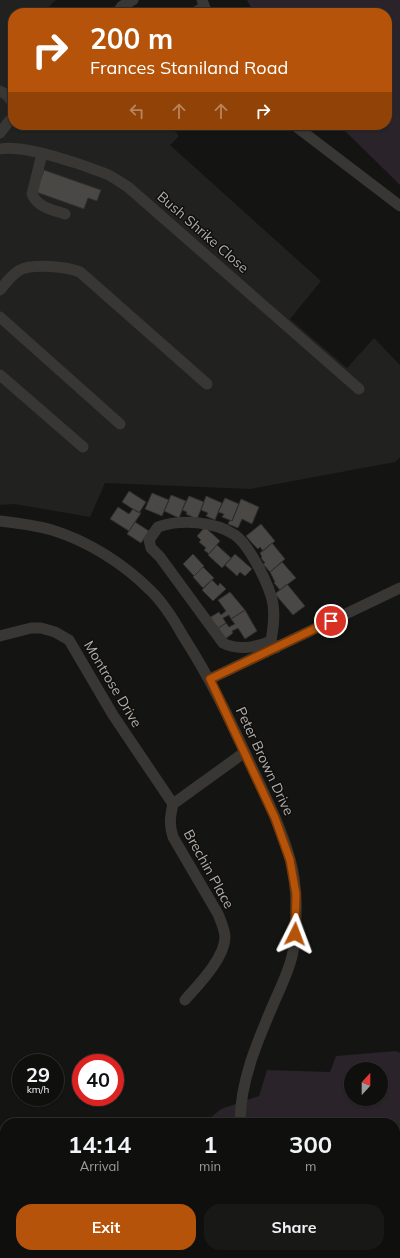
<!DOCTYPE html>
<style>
:root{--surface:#0f0f0e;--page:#181817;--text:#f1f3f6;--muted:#9b9c9e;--line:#2f2f2e;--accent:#b45309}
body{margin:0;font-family:Mulish,sans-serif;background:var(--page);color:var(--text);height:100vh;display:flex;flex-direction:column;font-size:15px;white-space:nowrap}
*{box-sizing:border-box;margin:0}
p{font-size:13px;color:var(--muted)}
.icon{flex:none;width:22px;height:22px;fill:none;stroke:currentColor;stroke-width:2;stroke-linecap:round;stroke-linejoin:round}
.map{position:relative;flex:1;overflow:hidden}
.panel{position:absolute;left:0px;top:1118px;width:400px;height:140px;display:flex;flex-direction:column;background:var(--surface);border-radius:16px 16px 0 0;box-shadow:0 1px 3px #0004,0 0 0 1px var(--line)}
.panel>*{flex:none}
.top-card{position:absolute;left:8px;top:8px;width:384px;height:122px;border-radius:16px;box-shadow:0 1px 3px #0004,0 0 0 1px var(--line);background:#b45309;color:#fff;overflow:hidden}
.needle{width:26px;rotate:21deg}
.controls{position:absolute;left:344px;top:1062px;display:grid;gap:8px}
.controls a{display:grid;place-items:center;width:44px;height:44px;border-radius:50%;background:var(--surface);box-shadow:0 1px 3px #0004,0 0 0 1px var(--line);font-size:20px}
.speed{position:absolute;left:12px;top:1054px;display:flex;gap:8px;font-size:20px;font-weight:700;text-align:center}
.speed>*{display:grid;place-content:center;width:52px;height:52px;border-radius:50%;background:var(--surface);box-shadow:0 1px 3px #0004,0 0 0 1px var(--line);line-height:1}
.speed small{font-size:10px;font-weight:400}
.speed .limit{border:6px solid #d22;background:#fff;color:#111}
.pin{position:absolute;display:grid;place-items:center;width:34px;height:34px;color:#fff;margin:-17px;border:2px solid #fff;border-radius:50%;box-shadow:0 1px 4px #0007}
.me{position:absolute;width:44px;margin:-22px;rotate:3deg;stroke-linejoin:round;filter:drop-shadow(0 0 3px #0008)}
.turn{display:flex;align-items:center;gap:14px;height:84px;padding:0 16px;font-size:18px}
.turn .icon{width:52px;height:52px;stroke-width:2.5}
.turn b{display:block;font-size:28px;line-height:34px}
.lanes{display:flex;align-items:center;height:38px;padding:0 16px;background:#0003;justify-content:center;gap:20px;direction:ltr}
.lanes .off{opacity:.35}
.eta{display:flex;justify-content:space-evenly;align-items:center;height:68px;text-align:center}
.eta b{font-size:24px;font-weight:700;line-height:28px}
.button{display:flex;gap:8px;margin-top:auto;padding:8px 16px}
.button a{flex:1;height:46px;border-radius:16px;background:var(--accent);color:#fff;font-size:16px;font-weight:700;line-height:46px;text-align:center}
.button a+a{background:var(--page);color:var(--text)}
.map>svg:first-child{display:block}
</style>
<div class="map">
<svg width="400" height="1258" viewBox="0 0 400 1258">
<rect width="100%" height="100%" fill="#141413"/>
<path fill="#21211f" d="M0,0h56l-14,13h-29v112h157l9,11 -9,9 151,136 -31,38 57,49 27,-30 26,27v92l-5,5 -145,27 -145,-6 -15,34 -75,-13 -15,1z"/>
<path fill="#2a232a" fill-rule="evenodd" d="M247,0h153v185l-61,-60h48v-112h-133z
M396,1051l4,2v124l-5,1v-55h-191l17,-14 38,-13 8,-26 63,2 6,-16zM351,1069h30v30h-30z
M0,1175h5v78h167l-60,5h-112z"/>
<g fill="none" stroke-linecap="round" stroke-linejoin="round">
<path stroke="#3f3632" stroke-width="2.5" d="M395,1143l5,-2
M0,1234h5"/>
</g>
<path fill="#494845" stroke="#302f2d" d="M44,170l57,20 -4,11 -9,-3 -4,11 -48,-17z
M129,491l17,11 -7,11 -17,-11z
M152,493l17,7 -7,16 -17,-7z
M171,495l15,6 -7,17 -15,-7z
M189,496l15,6 -7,17 -11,-5 1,-2 -5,-2z
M206,496l16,7 -7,17 -9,-4 2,-3 -7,-3z
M225,498l14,6 -7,17 -10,-4 2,-3 -6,-2z
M241,499l18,8 -7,17 -10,-5 -4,9 -10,-4 2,-4 2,1z
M118,507l11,7 4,-5 8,4 -12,18 -19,-12z
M135,522l14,9 -8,12 -14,-9z
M261,524l14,17 -12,10 -3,-4 -2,2 -5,-5 -7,-8z
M205,527l15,14 -11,13 -5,-4 2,-2 -7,-6 2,-2 -4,-4z
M272,543l13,16 -15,13 -7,-8 2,-1 -4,-5 1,-1 -2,-4z
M217,545l14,13 -9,10 -14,-13z
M193,554l11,12 -10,10 -11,-12z
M235,554l17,15 -7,7 -5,-4 -3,4 -12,-11z
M282,562l14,16 -16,12 -6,-7 1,-1 -5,-10z
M203,567l11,11 -11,10 -10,-11z
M212,580l6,6 2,-3 6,6 -13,12 -11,-11z
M287,584l18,22 -12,9 -18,-21z
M230,592l15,18 -14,9 -2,-4 -6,3 3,5 -9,6 -8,-11 10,-6 2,3 5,-4 -8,-11z
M245,610l12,21 -12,8 -7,-11 -6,3 1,2 -9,7 -7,-11 9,-6 3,4 6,-3 -4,-5z"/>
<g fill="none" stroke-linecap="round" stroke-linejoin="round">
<path stroke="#383734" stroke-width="11" d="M202,0l5,13
M117,13l5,-7 11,-6
M194,13l10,-6
M0,91l7,4 6,8
M294,125l106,81
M0,133l13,-17
M0,149c23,-5 81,15 104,24 8,3 16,9 24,14l231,202
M42,154l-10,40c5,13 21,16 33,20
M0,290c6,-7 12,-16 20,-20 13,-7 47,-3 60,2l127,112
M0,317l120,107
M0,375l83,72
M0,521c17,2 35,4 52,9 36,11 72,34 98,60 14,13 24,30 33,46 26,40 45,80 65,123 15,32 32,65 42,100 8,28 7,57 4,86 -2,20 -13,41 -21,60 -16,37 -33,77 -33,118
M0,636l31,-8h10l14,4 14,8 44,75 60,89
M271,641c-15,6 -33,10 -48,2l-63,-86 -9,-9 -2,-8 9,-13c23,-8 56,-6 77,8 15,11 35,51 38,69 2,13 0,25 -2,37l5,7
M210,679l190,-91
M185,1000c13,-15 39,-41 40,-62 0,-9 -4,-16 -7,-24l-45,-77c-4,-12 -3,-20 0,-33l72,-52
M308,1253l7,5"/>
</g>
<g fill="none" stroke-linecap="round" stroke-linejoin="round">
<defs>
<path id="route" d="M295,934l1,-40 -6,-34 -15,-42 -65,-139 121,-58"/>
</defs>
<use href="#route" stroke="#753606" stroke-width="10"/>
<use href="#route" stroke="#b45309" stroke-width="7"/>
</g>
<g text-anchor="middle" stroke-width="3" stroke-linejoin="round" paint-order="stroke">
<g font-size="14" fill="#b3ada6" stroke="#0f0f0e">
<text transform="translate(203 232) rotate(41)" y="5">Bush Shrike Close</text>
<text transform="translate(113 684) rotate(59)" y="5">Montrose Drive</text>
<text transform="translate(265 761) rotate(65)" y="5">Peter Brown Drive</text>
<text transform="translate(209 869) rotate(61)" y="5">Brechin Place</text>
</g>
</g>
</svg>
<div class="controls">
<a><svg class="needle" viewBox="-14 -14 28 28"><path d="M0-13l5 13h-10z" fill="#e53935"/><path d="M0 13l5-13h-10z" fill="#9b9c9e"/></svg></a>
</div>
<div class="speed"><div>29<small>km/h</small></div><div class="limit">40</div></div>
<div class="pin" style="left:331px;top:621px;background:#d93025"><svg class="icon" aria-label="arrive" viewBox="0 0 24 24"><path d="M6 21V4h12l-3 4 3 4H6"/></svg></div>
<svg class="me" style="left:295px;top:934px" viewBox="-20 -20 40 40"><path d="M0-17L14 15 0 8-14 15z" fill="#b45309" stroke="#fff" stroke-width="4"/></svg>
<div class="top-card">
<div class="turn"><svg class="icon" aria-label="right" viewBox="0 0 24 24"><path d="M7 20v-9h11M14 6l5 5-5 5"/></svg><div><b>200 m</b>Frances Staniland Road</div></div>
<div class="lanes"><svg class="icon off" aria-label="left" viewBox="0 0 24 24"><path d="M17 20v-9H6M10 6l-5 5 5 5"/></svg><svg class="icon off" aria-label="ahead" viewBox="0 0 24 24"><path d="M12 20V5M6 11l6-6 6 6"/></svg><svg class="icon off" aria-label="ahead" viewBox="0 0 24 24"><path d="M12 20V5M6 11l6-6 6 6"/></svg><svg class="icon" aria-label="right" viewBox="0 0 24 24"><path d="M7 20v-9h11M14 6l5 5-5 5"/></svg></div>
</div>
<section class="panel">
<div class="eta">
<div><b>14:14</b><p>Arrival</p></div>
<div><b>1</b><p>min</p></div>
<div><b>300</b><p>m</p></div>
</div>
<div class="button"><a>Exit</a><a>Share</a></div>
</section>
</div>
